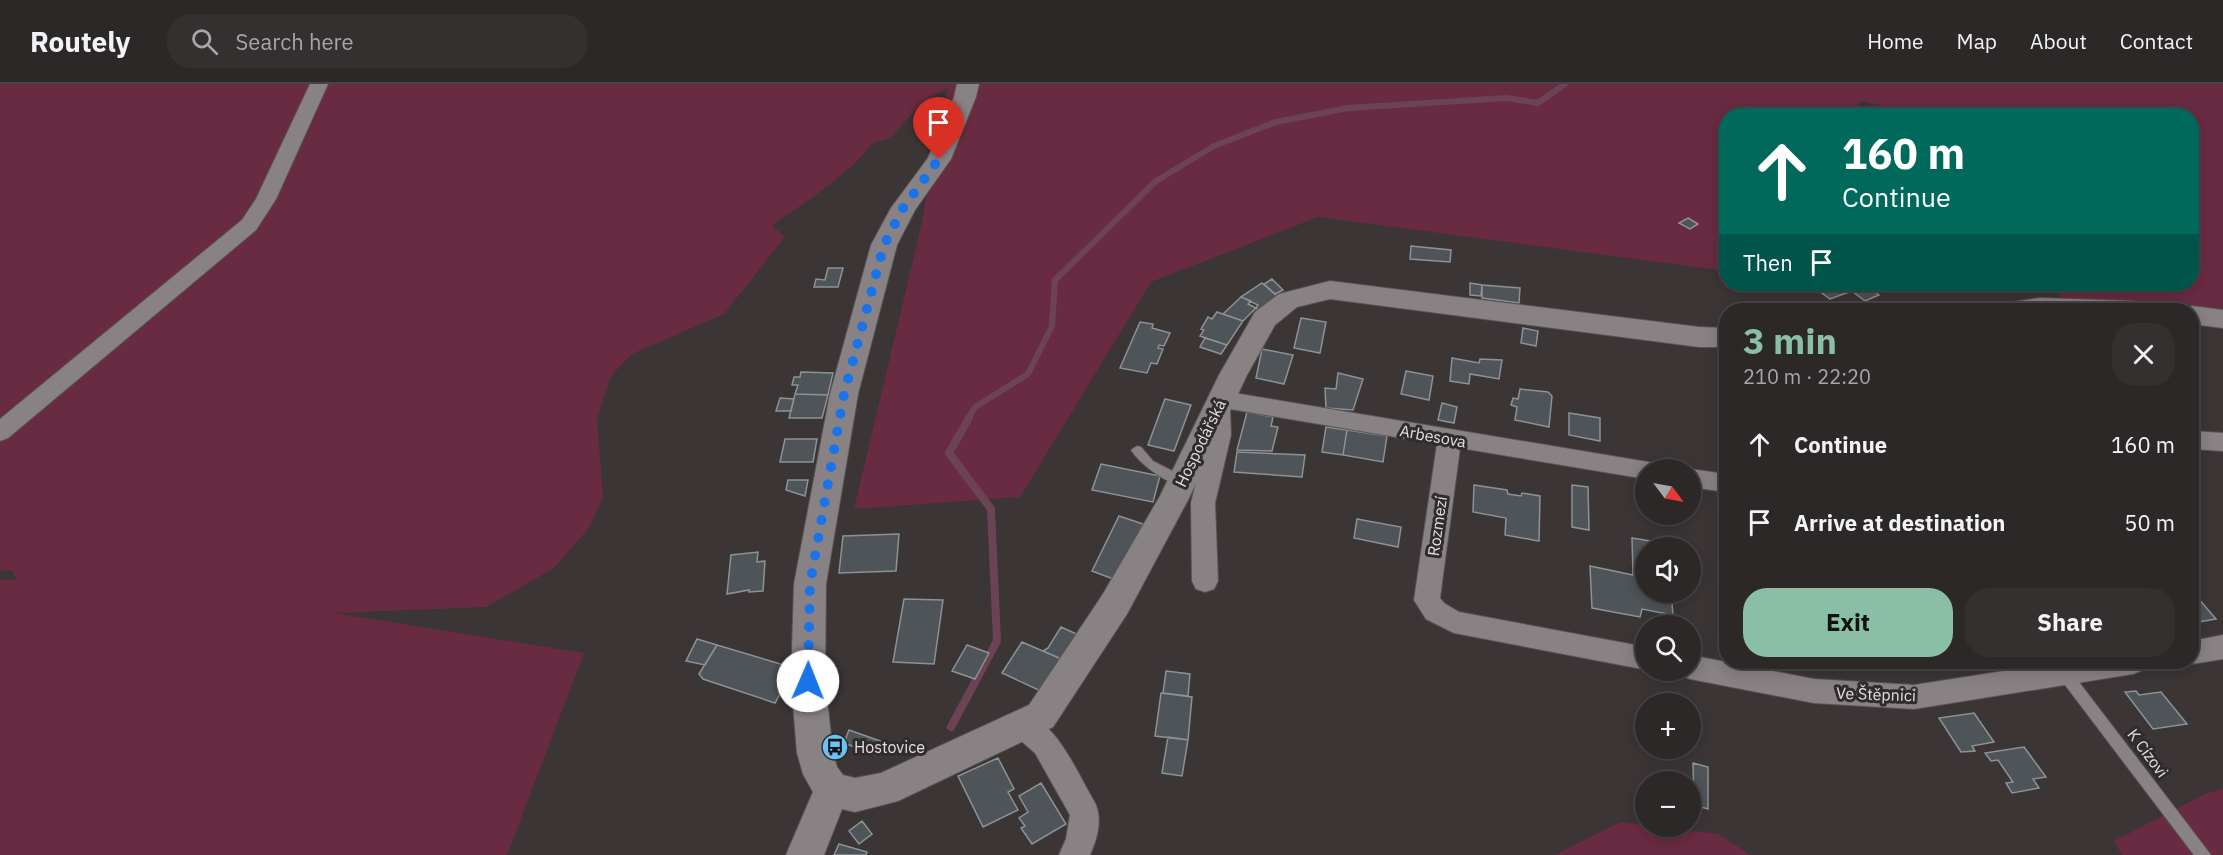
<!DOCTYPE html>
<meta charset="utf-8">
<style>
:root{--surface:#2c2828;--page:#343030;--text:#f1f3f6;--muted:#a6a6a8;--line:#484445;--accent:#8abfa5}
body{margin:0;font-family:"IBM Plex Sans",sans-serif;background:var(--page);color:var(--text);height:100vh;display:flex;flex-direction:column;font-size:22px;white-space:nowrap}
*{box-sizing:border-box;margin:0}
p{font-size:20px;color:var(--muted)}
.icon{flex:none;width:33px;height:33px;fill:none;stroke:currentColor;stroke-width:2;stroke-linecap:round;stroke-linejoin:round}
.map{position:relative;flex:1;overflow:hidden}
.panel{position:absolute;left:1719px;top:219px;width:480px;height:366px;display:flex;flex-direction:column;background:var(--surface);border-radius:24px;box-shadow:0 3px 15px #0003,0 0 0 2px var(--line)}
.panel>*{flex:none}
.banner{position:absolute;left:1719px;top:24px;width:480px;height:183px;border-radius:24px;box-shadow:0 3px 15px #0003,0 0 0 2px var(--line);background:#00695c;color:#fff;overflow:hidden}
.needle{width:39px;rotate:122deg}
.fabs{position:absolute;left:1635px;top:375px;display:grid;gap:12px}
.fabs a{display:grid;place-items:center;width:66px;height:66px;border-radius:50%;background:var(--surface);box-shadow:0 3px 15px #0003,0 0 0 2px var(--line);font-size:30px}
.pin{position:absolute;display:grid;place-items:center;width:51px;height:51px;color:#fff;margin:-62px -26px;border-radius:50% 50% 50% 0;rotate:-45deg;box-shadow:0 0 6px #0007}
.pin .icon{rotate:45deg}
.me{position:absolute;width:66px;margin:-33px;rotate:1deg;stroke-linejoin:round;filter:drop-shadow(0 0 4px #0008)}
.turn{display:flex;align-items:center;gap:21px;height:126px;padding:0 24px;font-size:27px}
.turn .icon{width:78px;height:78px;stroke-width:2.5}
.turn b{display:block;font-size:42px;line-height:51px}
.then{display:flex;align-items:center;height:57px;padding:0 24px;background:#0003;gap:12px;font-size:22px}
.round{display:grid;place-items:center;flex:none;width:63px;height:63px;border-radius:24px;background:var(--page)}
.summary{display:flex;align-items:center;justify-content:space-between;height:102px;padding:0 24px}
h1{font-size:36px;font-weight:700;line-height:45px;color:var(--accent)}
.cta{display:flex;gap:12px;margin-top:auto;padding:12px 24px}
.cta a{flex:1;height:69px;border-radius:24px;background:var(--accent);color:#111;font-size:24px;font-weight:700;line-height:69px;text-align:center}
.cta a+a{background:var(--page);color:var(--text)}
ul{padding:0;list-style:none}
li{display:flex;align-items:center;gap:18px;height:78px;padding:0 24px}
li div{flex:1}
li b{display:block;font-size:22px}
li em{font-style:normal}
header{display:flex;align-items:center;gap:36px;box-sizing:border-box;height:84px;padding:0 30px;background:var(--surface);border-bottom:2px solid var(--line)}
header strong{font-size:28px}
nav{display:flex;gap:33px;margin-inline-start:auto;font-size:21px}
.search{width:420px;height:54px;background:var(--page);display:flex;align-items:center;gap:15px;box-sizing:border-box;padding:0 21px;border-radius:24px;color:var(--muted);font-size:22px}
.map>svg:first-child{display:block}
</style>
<header>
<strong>Routely</strong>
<div class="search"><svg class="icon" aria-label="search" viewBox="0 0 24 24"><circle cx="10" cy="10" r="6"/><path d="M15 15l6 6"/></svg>Search here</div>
<nav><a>Home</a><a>Map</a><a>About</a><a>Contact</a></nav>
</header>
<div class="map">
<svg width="2223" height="771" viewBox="0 0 2223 771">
<rect width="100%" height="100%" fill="#3b3536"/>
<path fill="#692b42" d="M0,0h2223v226l-64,-8 -95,-4 -6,-2 8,-12h126v-168h-263l-68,-15 -11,14 -124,1v155l-408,-54 -167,65 -131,215 -166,12 66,-278 28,-144 -30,20 -28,31 -21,6 3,1 -21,22 -36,29 -43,29 13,12 -61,77 -92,40 -21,22 -14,42 6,79 -14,31 -35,40 -68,39 -152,6 250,40 -77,202h-507v-275h16l-3,-9 -13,-1z
M2223,705v66h-101l-8,-14 93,-48z
M1621,738l97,12 33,21h-196z"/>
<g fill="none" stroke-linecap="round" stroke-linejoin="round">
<path stroke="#6b4355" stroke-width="6" d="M968,335l7,-12 53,-33 24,-48 3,-46 101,-99 58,-35 62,-24 72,-14 158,-10 32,5 27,-19"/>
<path stroke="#6b4355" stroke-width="8" d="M951,643l46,-86 -6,-132 -42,-56 20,-35"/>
</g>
<path fill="#4e5457" stroke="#8c9296" stroke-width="1.5" d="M1688,134l10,6 -8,5 -11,-6z
M1411,162l40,4 -1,12 -40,-3z
M828,184h15l-5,19h-24l2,-8 9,1z
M1272,195l11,11 -8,4 -11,-10z
M1262,199l15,13 -18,15 -3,-3 2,-3 -17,-8z
M1470,199l12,2 -1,11 -11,-1z
M1814,200h50l15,11 -14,6 -13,-10 -22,8 -11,-8 3,-1z
M1482,201l38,3 -1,15 -37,-5z
M1241,213l10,4 -3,3 8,4 -13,13 -20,-7z
M1217,228l26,9 -16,24 -27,-9 4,-6 -3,-1 7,-12 4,2z
M1301,234l25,4 -6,31 -26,-5z
M1140,238l13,2 -1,4 18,5 -6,13 -5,-1 -1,3 5,1 -6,15 -6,-1 -4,10 -27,-5z
M1523,244l15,3 -2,15 -15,-3z
M1205,254l22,7 -6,9 -21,-7z
M1262,265l31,6 -9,29 -28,-6z
M1452,274l27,5 1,-4 22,1 -3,19 -29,-5 -1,10 -19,-3z
M1406,287l27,5 -4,24 -28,-6z
M801,288l32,1 -5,22 -33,-1 3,-9h-6l2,-8h6z
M1338,289l25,6 -10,31 -27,-2 -1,-20 11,1z
M1520,305l28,3 4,4 -3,31 -34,-7 2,-13 -6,-2 2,-7 5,1z
M795,310l33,1 -6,23h-33z
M780,314l14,1 -3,12h-15z
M1165,315l26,6 -17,46 -26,-6z
M1442,319l15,4 -3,16 -16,-3z
M1247,328l26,5 -2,9 7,1 -6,24 -35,-1z
M1569,329l31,5v23l-31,-6z
M1326,343l21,3 -4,25 -21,-3z
M1347,346l40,6 -4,26 -40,-7z
M785,355h32l-4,23h-33z
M1237,368l68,3 -3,22 -68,-5z
M1101,380l59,12 -7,26 -61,-12z
M788,396h20l-3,16 -19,-6z
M1474,401l33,5 1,4 13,2 1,-3 18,3 -1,45 -34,-6 1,-17 -33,-6z
M1572,401l16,2 1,43 -17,-3z
M1119,432l24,8 -27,56 -24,-9z
M1357,435l44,8 -3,20 -44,-9z
M899,450l-3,37 -57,2 4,-37z
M1632,454l36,6v4h-22v44h25l2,23 -31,-6 -2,8 -48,-9 -2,-42 43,9z
M758,468l-1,10 8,-1 -2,30 -14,1v-2l-22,4 4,-39z
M2192,507l24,28 -24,4z
M904,515l39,1 -9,64 -41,-2z
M1061,543l20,9 -15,25 -23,-10 5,-3z
M697,555l20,6 -12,20 -19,-4z
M1022,558l44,19 -21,32 -43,-20z
M717,561l77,23 -19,35 -72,-24 -4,-5z
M967,561l22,8 -14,26 -23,-8z
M1838,578h35l3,5 -36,-1z
M1873,578h18l3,6 -18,-1z
M1166,587l24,3 -2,22 -25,-3z
M2136,607l3,4 22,-3 26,32 -34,5 -28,-37z
M1161,609l31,4 -4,43 -33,-4z
M1974,629l20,29 -22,4 3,5 -14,1 -22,-34z
M849,646l34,12 -7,13 -32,-12z
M1168,653l20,3 -6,36 -20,-3z
M2024,663l22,30 -13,2 6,9 -27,5 -6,-10 7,-1 -15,-22 -7,1 -6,-8z
M998,674l16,31 -6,3 10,18 -35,17 -25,-51z
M1693,679l15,4v42l-14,-4z
M1041,699l25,41 -34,20 -11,-16 4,-2 -6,-8 9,-6 -9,-16z
M862,737l10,13 -13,10 -10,-13z
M839,760l28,8 -1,3h-32z"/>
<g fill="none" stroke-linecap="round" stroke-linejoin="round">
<defs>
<path id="service" d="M1137,362l4,1 12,14 33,17 2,3 -2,3c-15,5 -47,-21 -55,-34z
M2064,583l5,2 142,186h-17l-135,-178 -2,-4 2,-4z"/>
<path id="minor" d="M310,0h18l-52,115 -20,31 -248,208 -8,3v-22l242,-199 14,-21z
M1222,307l432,72 4,7h-12v9l-186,-31 -20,150 4,5 15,9 187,35 1,23 -193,-37 -28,-14 -12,-19 23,-156 -207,-35 1,26 -16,68 3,78 -4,8 -9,3 -9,-3 -4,-8 -1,-78 16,-68v-29l7,-13z
M2192,347l31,2v18l-31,-2z
M1690,385l36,5v18l-36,-5v-17h-3z
M2223,551v24l-31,5 -6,-2h6v-21z
M1690,571l124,24 100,6 148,-23h85l-4,8 -10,4 -219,35 -100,-6 -124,-24 -10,-4 -2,-5h12z
M1022,627c37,14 54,60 73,92 8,17 2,36 -5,52h-31l7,-16 4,-24 -35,-62 -23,-20 -4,-9 4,-9z"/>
<path id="tertiary" d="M957,0h22l-3,13 -25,62 -36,51 -18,35 -39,149 -32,190 -1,97 8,72 4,14 6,8 12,3 26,-5 148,-68 74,-111 57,-98 59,-121 36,-63 24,-18 51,-13 369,46 27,1v19h-27l-369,-48 -33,8 -22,18 -28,50 -59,125 -61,114 -74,113 -155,74 -43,11 -13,-3 -18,46h-38l27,-63 -10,-18 -6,-21 -6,-72 3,-97 36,-190 41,-149 20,-37 37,-50 26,-61z
M2039,214l94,3 9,3 4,6h-149l4,-6z
M2192,222l31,4v18l-31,-4v-14h-11z"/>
</defs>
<use href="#service" stroke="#585354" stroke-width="2"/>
<use href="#minor" stroke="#585354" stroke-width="2"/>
<use href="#tertiary" stroke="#585354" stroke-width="2"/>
<use href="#service" fill="#898284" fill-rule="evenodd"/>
<use href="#minor" fill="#898284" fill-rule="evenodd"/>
<use href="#tertiary" fill="#898284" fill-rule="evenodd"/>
</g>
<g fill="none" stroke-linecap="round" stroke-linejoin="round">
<path stroke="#1a73e8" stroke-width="10" stroke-dasharray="0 18" d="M808,597l2,-97 34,-190 40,-149 19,-37 36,-49"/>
</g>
<defs>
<symbol id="bus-disc" viewBox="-11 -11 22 22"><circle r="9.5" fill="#6bc3f2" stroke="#302b2c"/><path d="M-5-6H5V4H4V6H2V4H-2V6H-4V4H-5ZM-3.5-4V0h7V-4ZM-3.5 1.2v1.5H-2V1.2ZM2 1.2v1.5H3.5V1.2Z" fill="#111"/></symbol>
</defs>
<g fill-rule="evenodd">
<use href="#bus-disc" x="820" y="648" width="30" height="30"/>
</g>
<g text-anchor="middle" stroke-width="6" stroke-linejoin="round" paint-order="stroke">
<g font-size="16" fill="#e3dfe0" stroke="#302b2c">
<text transform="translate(1433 352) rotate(10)" y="6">Arbesova</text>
<text transform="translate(1200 359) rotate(-64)" y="6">Hospodářská</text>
<text transform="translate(1437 442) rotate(-82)" y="6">Rozmezí</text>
<text transform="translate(1876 610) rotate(2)" y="6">Ve Štěpnici</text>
<text transform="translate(2148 669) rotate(53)" y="6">K Cízovi</text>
</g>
<g font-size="16" fill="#e3dfe0" stroke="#302b2c" text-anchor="start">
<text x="854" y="669">Hostovice</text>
</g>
</g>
</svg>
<div class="fabs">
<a><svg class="needle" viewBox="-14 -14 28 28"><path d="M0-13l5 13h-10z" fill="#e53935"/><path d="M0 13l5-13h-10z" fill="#a6a6a8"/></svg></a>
<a><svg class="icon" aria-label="sound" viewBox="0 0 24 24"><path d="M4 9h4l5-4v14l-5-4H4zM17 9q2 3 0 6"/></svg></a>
<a><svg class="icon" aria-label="search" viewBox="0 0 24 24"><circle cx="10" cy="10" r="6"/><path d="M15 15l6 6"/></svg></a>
<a>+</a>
<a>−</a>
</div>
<div class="pin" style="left:939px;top:75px;background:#d93025"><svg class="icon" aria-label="arrive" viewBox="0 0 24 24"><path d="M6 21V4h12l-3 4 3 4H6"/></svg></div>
<svg class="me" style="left:808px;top:597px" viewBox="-20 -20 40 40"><circle r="19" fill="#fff"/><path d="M0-13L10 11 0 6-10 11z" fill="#1a73e8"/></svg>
<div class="banner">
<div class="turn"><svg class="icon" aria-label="ahead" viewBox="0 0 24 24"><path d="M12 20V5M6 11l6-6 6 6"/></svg><div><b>160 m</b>Continue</div></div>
<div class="then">Then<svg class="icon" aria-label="arrive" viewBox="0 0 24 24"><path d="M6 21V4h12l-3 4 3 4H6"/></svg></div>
</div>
<section class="panel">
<div class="summary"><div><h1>3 min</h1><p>210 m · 22:20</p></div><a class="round"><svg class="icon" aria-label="close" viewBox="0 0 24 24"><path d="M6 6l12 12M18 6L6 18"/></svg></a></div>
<ul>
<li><svg class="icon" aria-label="ahead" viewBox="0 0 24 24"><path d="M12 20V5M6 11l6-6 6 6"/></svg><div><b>Continue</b></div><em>160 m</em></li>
<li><svg class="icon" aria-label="arrive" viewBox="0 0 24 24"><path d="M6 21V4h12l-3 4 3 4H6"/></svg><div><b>Arrive at destination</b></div><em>50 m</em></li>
</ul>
<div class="cta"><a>Exit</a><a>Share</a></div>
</section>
</div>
